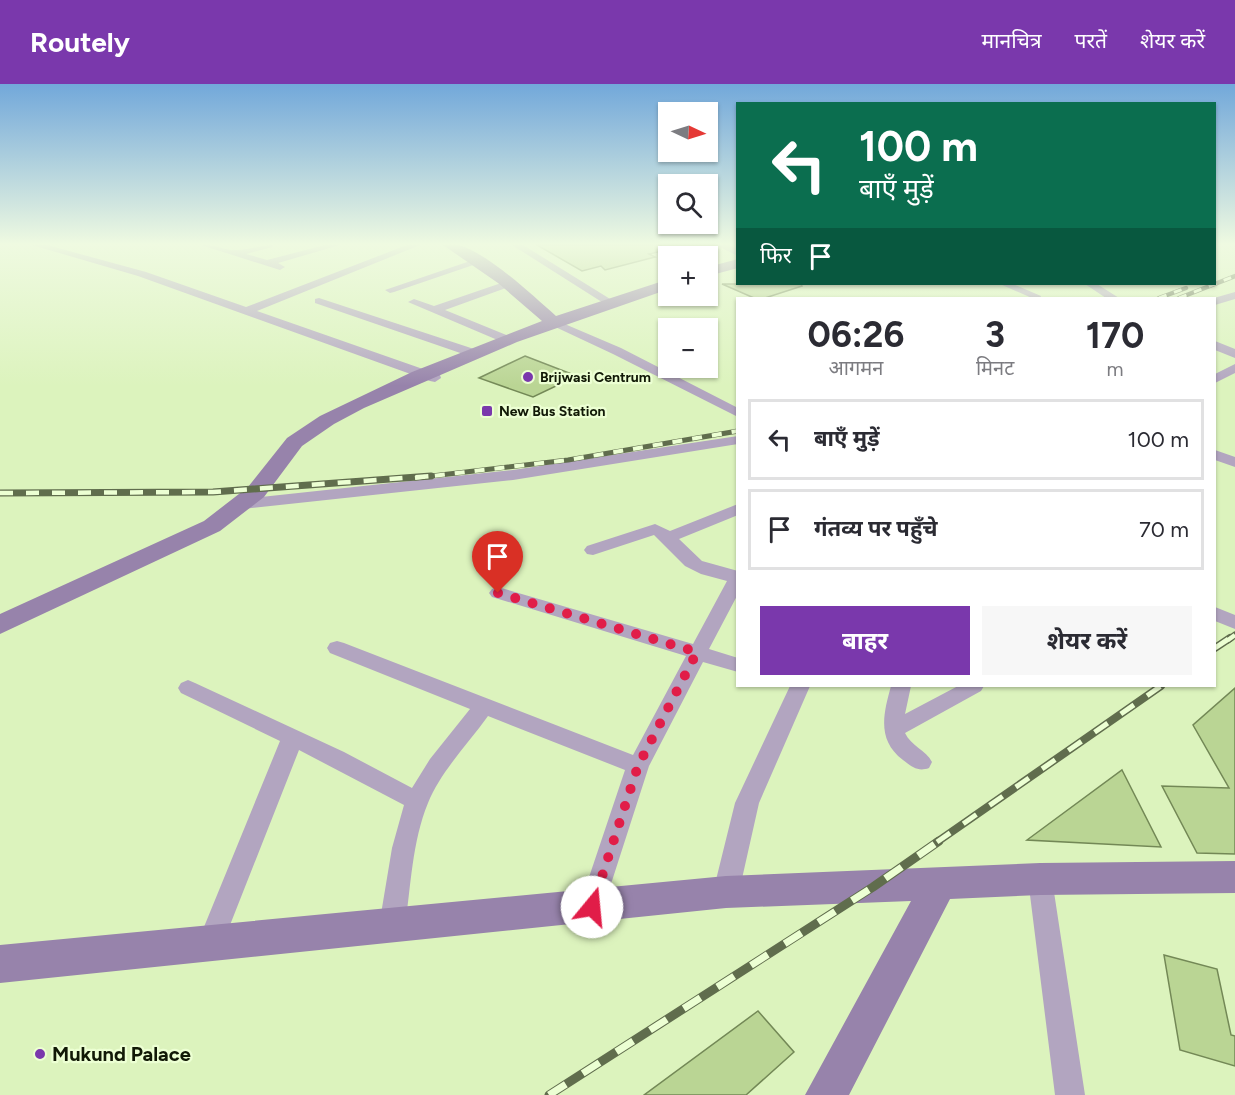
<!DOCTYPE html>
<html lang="hi">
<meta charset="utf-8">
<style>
:root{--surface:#fff;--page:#f7f7f7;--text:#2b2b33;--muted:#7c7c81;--line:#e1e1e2;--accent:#7a38ac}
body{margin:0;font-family:Figtree,"Noto Sans Devanagari",sans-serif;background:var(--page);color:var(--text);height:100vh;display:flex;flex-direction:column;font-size:22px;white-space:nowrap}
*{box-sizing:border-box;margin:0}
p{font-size:20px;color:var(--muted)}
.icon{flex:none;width:33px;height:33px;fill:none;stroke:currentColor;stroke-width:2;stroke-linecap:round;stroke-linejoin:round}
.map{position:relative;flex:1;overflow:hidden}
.drawer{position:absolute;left:736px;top:213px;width:480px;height:390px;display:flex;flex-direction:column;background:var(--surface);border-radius:0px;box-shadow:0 2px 4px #0004}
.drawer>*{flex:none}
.top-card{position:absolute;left:736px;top:18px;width:480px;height:183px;border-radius:0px;box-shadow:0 2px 4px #0004;background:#0b6e4f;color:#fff;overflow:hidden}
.needle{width:39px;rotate:94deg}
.tools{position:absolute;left:658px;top:18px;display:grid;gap:12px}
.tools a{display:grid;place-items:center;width:60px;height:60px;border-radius:0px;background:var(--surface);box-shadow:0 2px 4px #0004;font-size:30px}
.pin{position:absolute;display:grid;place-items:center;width:51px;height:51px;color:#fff;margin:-62px -26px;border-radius:50% 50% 50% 0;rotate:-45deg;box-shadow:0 0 6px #0007}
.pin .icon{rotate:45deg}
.me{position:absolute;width:66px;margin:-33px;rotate:17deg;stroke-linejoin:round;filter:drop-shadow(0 0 4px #0008)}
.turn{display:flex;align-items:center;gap:21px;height:126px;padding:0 24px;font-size:27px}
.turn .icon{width:78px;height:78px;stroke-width:2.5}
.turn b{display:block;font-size:42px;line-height:51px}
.then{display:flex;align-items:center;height:57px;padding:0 24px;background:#0003;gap:12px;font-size:22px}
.eta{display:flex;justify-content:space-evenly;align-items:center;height:102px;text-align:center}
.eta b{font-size:36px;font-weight:700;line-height:42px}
.action{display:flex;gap:12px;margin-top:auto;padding:12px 24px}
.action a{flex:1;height:69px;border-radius:0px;background:var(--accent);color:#fff;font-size:24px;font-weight:700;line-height:69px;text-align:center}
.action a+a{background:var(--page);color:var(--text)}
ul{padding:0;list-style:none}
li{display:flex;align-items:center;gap:18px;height:81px;margin:0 12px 9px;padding:0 12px;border:3px solid var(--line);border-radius:0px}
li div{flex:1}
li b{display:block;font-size:22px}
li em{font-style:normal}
header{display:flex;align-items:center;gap:36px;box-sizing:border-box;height:84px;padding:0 30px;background:var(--accent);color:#fff}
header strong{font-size:28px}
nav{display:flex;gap:33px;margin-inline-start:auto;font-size:21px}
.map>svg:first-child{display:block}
</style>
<header>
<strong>Routely</strong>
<nav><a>मानचित्र</a><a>परतें</a><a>शेयर करें</a></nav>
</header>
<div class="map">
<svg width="1235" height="1011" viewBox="0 0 1235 1011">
<rect width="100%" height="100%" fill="#dcf3bd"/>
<path fill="#bad594" stroke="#738856" stroke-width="1.5" d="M537,161h124l1,6 -13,3 6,3 -50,13 -4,-4 -19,5z
M722,200h79l1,2 -37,12h-11z
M525,272l52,20 -44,21 -54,-19z
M1235,604v166l-38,-1 -35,-67 67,2 -36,-63z
M1122,686l39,77 -134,-7z
M1164,871l53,14 14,66 4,1v30l-55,-16z
M758,927l36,41 -48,43h-102z"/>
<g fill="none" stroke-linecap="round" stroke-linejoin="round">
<path fill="#b2a5c0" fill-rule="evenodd" d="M32,161h15l99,27 100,35 161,-62h13l-163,66 183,64 1,3 -6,4 -5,-1 -292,-105z
M201,161c13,-1 22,5 34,5 9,1 26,-5 39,-5l-2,2 -26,7 21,6 58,-15h15l-62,18 7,4 -5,3z
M512,161h11l92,57 -6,3 -4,-1z
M716,161h12l10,4v7z
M476,175l9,2 -91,31 -4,1 -5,-3z
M510,196l5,3 -1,2 -69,25 66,27v6l-4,1 -99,-42 6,-3 20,7z
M1000,200h13l28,12 -1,2h-8z
M1085,200h12l22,14h-13z
M1235,208v7l-20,6 -1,-7z
M319,214l158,52 2,3 -2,3h-8l-154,-53v-4z
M553,235l68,29 117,60v9l-125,-63 -64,-30v-4z
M1215,257l20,8v9l-20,-8z
M1235,280v9l-20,10v-9z
M738,352v8l-225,36 -270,29 -8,-5 8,-5 270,-29z
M1215,366l20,7v10l-20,-7z
M738,420v11l-59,24 23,22 36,10v23l-29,55 29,9v14l-35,-10 -54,104 -48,149 -9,4 -9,-4 -4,-8 46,-137 -137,-54c-20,28 -47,55 -60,87 -16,39 -17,83 -23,123l-4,9 -9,3 -9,-3 -4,-9 13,-78 12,-43 -105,-55 -80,203 -9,4 -9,-4 -4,-9 83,-203 -99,-48 -3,-5 3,-5 7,-3 7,3 149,69 68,36 18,-29 40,-50 -140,-56 -3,-5 3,-5 7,-2 7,2 289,112 53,-99 -194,-59 -3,-4 3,-4 6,-2 195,57 34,-63 -26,-7 -16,-8 -31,-31 -61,20 -6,-1 -3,-4 3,-4 68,-22 15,7z
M1215,523l20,8v14l-20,-8z
M790,602h20l-51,117 -20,89 -4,8 -9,4 -9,-4 -4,-8 22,-89z
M891,602h20l-6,28 53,-28h26l-3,5 -76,42c6,13 21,17 27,29l-3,6c-11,4 -17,-1 -26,-8 -26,-20 -20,-45 -12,-74z
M1040,784l9,3 3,8 33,216h-30l-27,-216 3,-8z"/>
<path fill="#9783ab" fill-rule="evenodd" d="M443,161c6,0 13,-1 19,1 30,11 69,48 94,70l113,-37v10l-152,53 -153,66 -30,16 -32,22 -38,51 -44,34 -220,103v-20l204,-93 44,-34 39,-49 33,-22 92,-44 130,-51 -44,-38z
M738,175v9l-30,8v-9z
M1235,777v32l-195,2 -90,4 -101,196h-44l106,-194 -185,7 -726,75v-38l726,-69 314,-13z"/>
<defs>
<path id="rail-far4" d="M1159,214l27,-10
M1179,214l56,-22"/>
<path id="rail-far3" d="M415,394l153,-18 170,-29"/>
<path id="rail-far2" d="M0,409l213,-1 218,-16
M1228,556l7,-5"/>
<path id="rail-far1" d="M1215,564l15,-10
M937,758l224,-156"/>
<path id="rail" d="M549,1011l324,-208 66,-46"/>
</defs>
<use href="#rail-far4" stroke="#606d4d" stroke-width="4.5"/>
<use href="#rail-far3" stroke="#606d4d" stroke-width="5"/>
<use href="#rail-far2" stroke="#606d4d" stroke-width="7"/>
<use href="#rail-far1" stroke="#606d4d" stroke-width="8"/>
<use href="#rail" stroke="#606d4d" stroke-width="9"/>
<use href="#rail-far4" stroke="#ecffd3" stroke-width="3" stroke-dasharray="8" stroke-linecap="butt"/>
<use href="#rail-far3" stroke="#ecffd3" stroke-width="4" stroke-dasharray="10" stroke-linecap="butt"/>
<use href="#rail-far2" stroke="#ecffd3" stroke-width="4.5" stroke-dasharray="13" stroke-linecap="butt"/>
<use href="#rail-far1" stroke="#ecffd3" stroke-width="5" stroke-dasharray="16" stroke-linecap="butt"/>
<use href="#rail" stroke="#ecffd3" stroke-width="7" stroke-dasharray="20" stroke-linecap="butt"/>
</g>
<linearGradient id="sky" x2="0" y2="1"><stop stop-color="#72a8da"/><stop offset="0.53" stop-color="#effae1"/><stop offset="1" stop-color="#effae1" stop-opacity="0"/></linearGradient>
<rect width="1235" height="302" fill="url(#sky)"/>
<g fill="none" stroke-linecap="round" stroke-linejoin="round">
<path stroke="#e11d48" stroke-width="10" stroke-dasharray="0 18" d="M498,509l199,59 -59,114 -46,141"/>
</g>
<g fill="#7a38ac" stroke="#ecffd3" stroke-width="2">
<circle cx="528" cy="293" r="6"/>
<rect x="481" y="321" width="12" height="12" rx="3"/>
<circle cx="40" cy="970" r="6"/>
</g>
<g text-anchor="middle" stroke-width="4.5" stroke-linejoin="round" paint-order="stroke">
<g font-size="14" font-weight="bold" fill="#111906" stroke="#ecffd3" text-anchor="start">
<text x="540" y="298">Brijwasi Centrum</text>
<text x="499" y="332">New Bus Station</text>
</g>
<g font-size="20" font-weight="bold" fill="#111906" stroke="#ecffd3" text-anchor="start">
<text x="52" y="977">Mukund Palace</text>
</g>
</g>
</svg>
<div class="tools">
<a><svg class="needle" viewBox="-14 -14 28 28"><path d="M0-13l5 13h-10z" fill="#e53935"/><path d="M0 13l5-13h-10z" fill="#7c7c81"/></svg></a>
<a><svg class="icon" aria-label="search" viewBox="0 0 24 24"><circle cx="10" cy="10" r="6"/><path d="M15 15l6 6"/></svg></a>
<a>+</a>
<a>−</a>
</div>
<div class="pin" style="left:498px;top:509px;background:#d93025"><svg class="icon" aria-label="arrive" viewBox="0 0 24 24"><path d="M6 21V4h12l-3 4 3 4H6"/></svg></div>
<svg class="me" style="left:592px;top:823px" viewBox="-20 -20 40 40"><circle r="19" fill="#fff"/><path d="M0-13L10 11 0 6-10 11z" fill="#e11d48"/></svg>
<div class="top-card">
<div class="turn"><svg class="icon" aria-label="left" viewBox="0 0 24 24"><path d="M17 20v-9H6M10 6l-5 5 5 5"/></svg><div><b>100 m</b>बाएँ मुड़ें</div></div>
<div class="then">फिर<svg class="icon" aria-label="arrive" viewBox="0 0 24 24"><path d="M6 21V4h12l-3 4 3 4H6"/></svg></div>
</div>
<section class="drawer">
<div class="eta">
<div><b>06:26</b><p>आगमन</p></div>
<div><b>3</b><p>मिनट</p></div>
<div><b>170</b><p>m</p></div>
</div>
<ul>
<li><svg class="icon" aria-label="left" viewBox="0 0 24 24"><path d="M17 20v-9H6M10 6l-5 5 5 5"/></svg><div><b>बाएँ मुड़ें</b></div><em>100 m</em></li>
<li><svg class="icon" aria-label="arrive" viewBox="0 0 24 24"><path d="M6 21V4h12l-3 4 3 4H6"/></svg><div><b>गंतव्य पर पहुँचे</b></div><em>70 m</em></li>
</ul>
<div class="action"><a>बाहर</a><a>शेयर करें</a></div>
</section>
</div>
